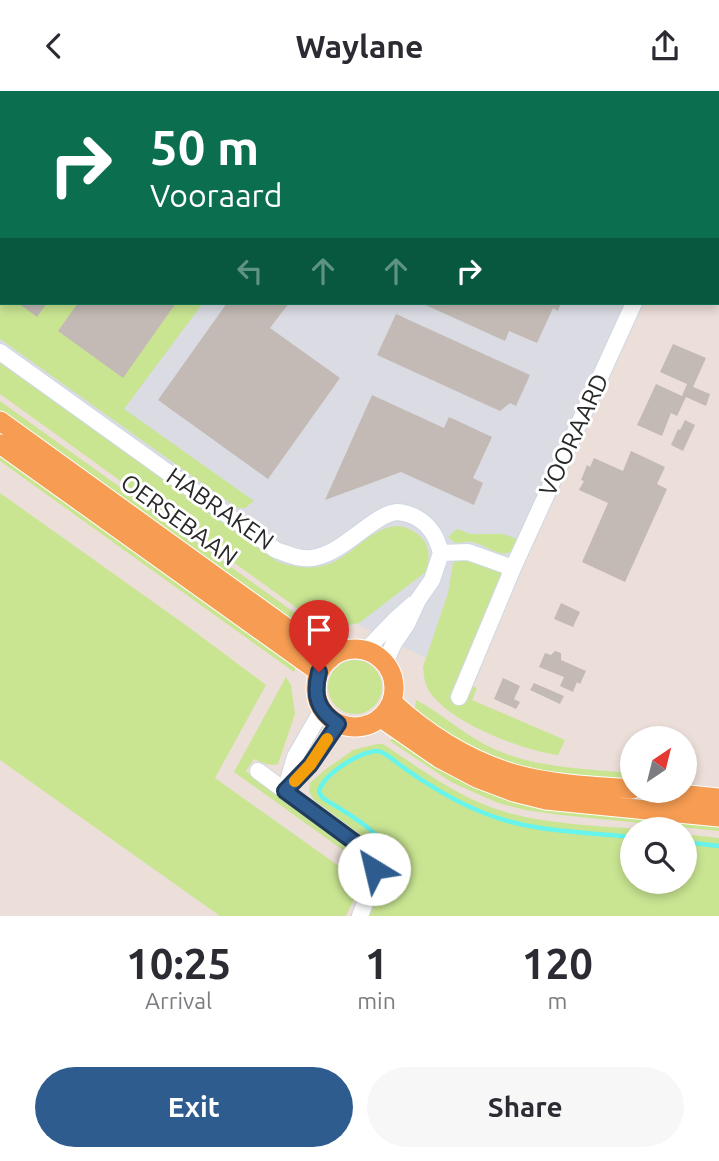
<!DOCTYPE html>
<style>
:root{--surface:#fff;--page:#f7f7f7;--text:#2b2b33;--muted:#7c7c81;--accent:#2f5c8f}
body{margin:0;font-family:Ubuntu,sans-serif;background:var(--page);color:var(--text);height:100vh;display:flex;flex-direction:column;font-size:26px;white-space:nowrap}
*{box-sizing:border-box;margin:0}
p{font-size:23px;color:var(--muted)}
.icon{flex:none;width:38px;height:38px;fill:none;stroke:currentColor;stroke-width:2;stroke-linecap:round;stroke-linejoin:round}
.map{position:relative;height:825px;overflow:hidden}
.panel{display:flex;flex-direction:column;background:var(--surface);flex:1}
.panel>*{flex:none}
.banner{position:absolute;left:0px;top:0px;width:719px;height:214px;box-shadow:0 4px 10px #0003;background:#0b6e4f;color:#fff;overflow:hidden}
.needle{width:46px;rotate:35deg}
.tools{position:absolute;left:620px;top:635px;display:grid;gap:14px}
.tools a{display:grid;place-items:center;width:77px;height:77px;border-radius:50%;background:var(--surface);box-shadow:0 4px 10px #0003;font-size:35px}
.pin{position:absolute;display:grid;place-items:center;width:60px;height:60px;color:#fff;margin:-72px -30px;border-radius:50% 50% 50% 0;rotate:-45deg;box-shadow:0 0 7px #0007}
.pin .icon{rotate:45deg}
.me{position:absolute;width:77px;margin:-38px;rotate:324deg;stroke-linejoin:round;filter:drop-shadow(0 0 5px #0008)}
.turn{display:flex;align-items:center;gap:24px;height:147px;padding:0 35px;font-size:32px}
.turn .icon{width:91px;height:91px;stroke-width:2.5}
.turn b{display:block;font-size:49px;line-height:60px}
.lanes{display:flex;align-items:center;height:66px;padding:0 35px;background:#0003;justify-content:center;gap:35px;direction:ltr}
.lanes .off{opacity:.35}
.eta{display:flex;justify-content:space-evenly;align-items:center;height:119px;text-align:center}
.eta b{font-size:42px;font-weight:600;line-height:49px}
.cta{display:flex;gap:14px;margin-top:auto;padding:14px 35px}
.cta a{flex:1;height:80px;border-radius:42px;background:var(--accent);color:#fff;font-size:28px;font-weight:600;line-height:80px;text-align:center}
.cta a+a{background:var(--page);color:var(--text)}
header{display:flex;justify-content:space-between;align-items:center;height:91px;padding:0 35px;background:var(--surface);font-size:32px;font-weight:600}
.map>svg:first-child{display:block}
</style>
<header><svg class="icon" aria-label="back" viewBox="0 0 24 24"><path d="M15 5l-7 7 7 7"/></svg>Waylane<svg class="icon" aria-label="share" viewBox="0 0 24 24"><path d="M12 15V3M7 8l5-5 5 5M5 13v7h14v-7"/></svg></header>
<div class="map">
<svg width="719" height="825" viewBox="0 0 719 825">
<rect width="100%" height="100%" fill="#ecded9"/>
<path fill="#dadbe3" d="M0,0h216l-214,2v210h631l-175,371 -135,-67 -323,-232z"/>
<path fill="#c9e592" d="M0,0h301l4,2h-303v19l-2,-1z
M2,158v54h201l-79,106 130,92 -9,7h-8l-237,-169v-87z
M0,272l278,199c16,5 31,8 48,3 30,-8 56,-56 90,-32 14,10 14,22 11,38l-68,52 -33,6 -326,-235z
M0,310l323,232 -9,6 -314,-225z
M0,357l298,212 -4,12 -294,-211z
M0,402l187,133 79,59 -51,93 142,101 -2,18 -9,19h-126l-220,-156z
M457,438l14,5h32l17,6c-13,27 -29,6 -48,2 -5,-1 -12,1 -17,1l-7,-6z
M459,468h8l34,13 3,6 -46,101 19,9 -5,12 93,40 -7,15c-35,-4 -113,-34 -130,-66 -4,-7 -4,-14 -5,-22l25,-74 5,-30z
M328 596a27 27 0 1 1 54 0a27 27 0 1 1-54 0Z
M286,586l5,8 4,29 -17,50c-9,2 -16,-1 -24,-5l-8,12 102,76 8,9 -2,2 -120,-86z
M416,609c27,14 49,36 78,49 43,19 91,20 138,24v11l-94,-10 -60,-18 -64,-43z
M397,643l71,44 251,42v11l-158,-16 -36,-5 -27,-7 -47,-21 -61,-41z
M377,653h6c35,23 68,48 107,63 47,17 99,18 149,22h-7v53h52v-48l35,4v78h-350l14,-33 2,-20 -8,-16 -63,-47 -5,-8 1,-9 16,-14 27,-19z"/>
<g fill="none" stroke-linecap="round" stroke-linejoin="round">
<path stroke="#66f4ed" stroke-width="4.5" d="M684,751l35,4
M382,809c4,-9 9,-18 10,-27 2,-38 -42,-57 -69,-75l-4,-6c3,-17 41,-41 59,-41 7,1 16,10 22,14 26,19 54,36 84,48 46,19 99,19 148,24"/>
</g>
<path fill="#c3bab5" d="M18,212h29l-10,14z
M78,212h98l-53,75 -65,-47z
M227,212h62l-19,25 70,50 -72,101 -110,-79z
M421,212h140l-3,8 -5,-3 -16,35 -28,-12 -4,10z
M396,223l134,61 -14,31 -6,-3 -10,8 -123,-56z
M673,253l33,14 -13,29 17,7 -4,12 -20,-9 -9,19 -6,-3 -9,23 -25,-11 19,-41 26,12 5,-12 -27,-12z
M372,304l72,33 5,-11 43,20 -19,41 10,5 -9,22 -73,-33 -76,28z
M685,329l10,5 -12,26 -12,-6 7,-16 2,1z
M631,360l34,16 -8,17 10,5 -42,93 -43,-20 26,-59 -29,-13 5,-9 -3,-1 6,-15 3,2 4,-9 29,13z
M561,512l19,9 -7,15 -19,-8z
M555,560l6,2v7l25,11 -6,13 -3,-2 -4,10 -13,-6 4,-9 -25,-10 6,-14 6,2z
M503,587l17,8 -6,13 6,3 -4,7 -22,-10z
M534,592l30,13 -4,8 -30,-14z"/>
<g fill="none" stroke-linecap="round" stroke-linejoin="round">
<defs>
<path id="minor" d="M655,0l1,2
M718,45l1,-4
M718,75l1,2
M0,261l276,198c14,5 26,11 41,7 28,-6 57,-43 80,-45 6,0 15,3 20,6 14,8 20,20 24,35
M441,462l27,-1 45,16
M365,560l30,-31 18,-16
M385,572l9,-20 13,-19 11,-24 14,-20 9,-27
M459,606l54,-129 121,-265
M258,680l110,81 6,17 -5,24 -9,23
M287,698l23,-24 28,-41
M285,700l10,-34 27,-47"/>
<path id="major" d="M0,330l330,238
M0,353l319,228
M316 597a39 39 0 1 1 78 0a39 39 0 1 1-78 0Z
M392,611c36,33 79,60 126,73 37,10 76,11 114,14
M381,627l58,40 38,20 37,14 32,8 173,17
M649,700l70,7"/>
</defs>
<use href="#minor" stroke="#ced8e2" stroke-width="18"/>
<use href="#major" stroke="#fff" stroke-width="21"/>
<use href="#minor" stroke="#fff" stroke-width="16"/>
<use href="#major" stroke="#f79d53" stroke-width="19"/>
</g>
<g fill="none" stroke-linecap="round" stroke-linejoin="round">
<defs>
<path id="route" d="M319,581c-6,24 -2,38 19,52l-28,41 -25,26 83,61 6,17"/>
</defs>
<use href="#route" stroke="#1f3c5d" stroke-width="18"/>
<use href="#route" stroke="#2f5c8f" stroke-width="12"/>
<path stroke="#f59e0b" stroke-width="12" d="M295,690l15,-16 17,-26"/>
</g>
<g text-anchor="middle" stroke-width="6" stroke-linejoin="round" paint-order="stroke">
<g font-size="24" fill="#282828" stroke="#fff">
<text transform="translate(574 344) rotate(-65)" y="8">VOORAARD</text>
<text transform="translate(220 418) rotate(35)" y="8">HABRAKEN</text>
<text transform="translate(179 429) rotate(36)" y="8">OERSEBAAN</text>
</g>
</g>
</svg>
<div class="tools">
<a><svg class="needle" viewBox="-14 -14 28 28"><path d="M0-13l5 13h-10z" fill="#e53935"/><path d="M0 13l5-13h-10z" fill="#7c7c81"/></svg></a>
<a><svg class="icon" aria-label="search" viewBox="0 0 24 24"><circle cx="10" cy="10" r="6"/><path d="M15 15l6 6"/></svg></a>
</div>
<div class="pin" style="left:319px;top:581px;background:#d93025"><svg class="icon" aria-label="arrive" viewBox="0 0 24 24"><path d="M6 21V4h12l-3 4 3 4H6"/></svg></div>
<svg class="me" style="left:374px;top:778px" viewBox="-20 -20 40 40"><circle r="19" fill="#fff"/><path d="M0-13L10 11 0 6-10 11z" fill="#2f5c8f"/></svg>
<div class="banner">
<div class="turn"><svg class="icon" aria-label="right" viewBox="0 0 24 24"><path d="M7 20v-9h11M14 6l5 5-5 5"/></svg><div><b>50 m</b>Vooraard</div></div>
<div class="lanes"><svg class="icon off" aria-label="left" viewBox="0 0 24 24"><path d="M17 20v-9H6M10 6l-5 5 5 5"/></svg><svg class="icon off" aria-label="ahead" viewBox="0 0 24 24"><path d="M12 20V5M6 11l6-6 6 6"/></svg><svg class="icon off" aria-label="ahead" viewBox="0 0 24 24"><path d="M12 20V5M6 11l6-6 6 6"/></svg><svg class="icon" aria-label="right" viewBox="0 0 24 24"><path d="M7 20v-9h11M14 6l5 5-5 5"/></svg></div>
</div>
</div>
<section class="panel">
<div class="eta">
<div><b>10:25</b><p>Arrival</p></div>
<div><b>1</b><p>min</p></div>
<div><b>120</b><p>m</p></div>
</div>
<div class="cta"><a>Exit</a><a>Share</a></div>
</section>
